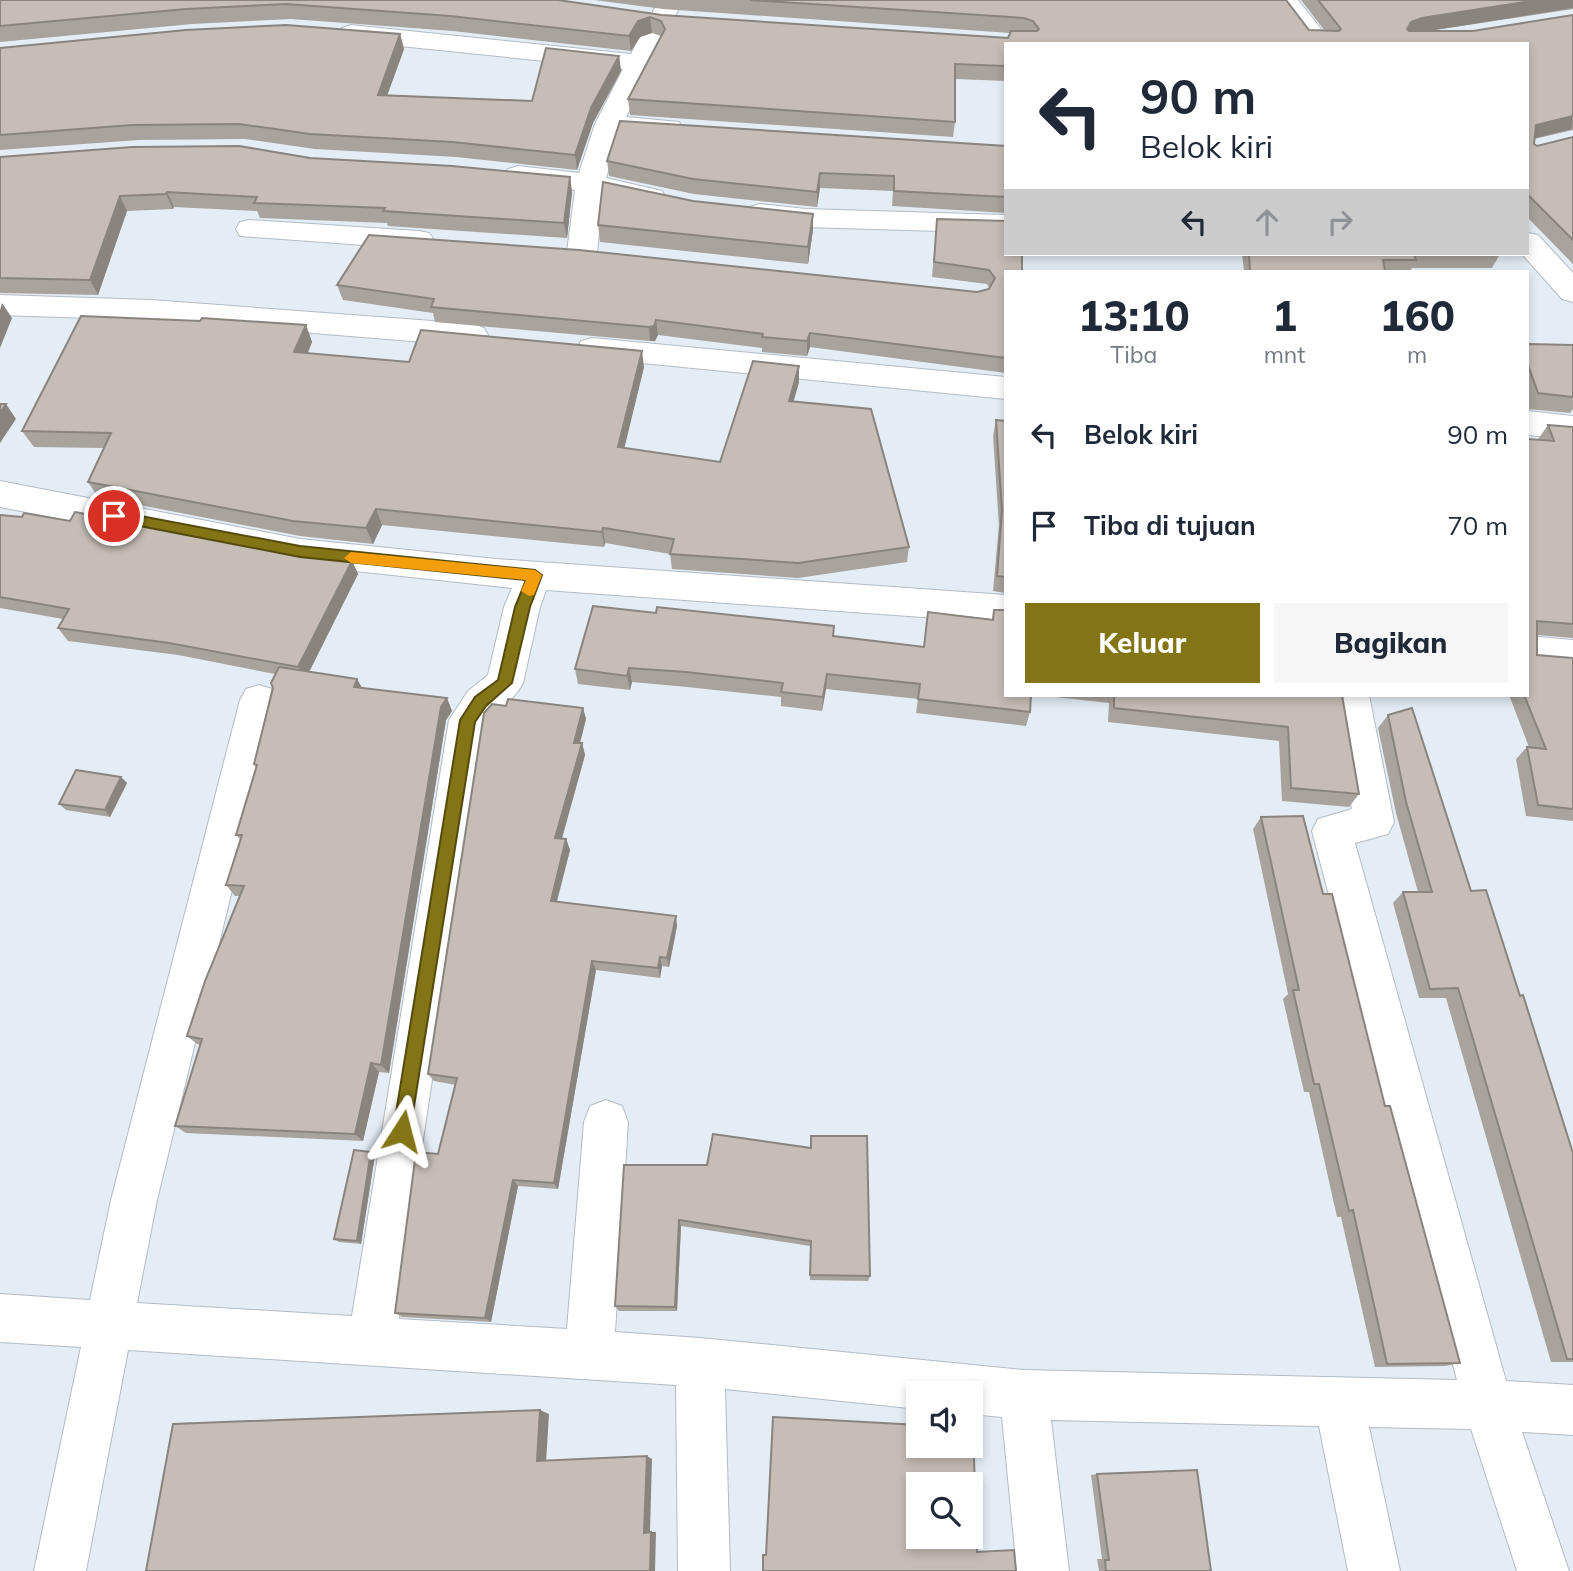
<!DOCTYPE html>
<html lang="id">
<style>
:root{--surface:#fff;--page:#f6f6f7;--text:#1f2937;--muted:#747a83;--accent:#837416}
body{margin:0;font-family:Mulish,sans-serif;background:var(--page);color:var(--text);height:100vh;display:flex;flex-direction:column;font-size:26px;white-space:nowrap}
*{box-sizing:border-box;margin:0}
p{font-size:23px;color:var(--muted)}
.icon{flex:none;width:38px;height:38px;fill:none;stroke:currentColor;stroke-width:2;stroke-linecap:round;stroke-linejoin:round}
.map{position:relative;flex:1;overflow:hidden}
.drawer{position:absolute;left:1004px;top:270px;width:525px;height:427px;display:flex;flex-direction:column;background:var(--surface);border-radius:0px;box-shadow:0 4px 10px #0003}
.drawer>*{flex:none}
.top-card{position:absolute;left:1004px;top:42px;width:525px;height:214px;border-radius:0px;box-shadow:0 4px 10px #0003;background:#fff;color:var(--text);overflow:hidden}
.controls{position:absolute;left:906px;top:1381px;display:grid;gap:14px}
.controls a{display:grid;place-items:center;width:77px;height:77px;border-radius:0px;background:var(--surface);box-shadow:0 4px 10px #0003;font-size:35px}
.pin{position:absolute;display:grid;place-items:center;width:60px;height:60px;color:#fff;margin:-30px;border:4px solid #fff;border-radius:50%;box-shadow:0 2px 7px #0007}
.me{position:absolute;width:77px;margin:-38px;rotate:9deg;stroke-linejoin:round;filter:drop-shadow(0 0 5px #0008)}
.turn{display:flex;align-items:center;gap:24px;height:147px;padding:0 21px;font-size:32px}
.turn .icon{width:91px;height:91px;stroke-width:2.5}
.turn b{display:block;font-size:49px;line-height:60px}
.lanes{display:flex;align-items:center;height:66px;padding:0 21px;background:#0003;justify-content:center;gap:35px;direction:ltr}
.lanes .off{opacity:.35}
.eta{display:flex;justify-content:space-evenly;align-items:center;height:119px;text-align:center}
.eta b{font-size:42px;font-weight:800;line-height:49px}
.cta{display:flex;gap:14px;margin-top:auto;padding:14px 21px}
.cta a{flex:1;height:80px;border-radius:0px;background:var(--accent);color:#fff;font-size:28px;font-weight:800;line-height:80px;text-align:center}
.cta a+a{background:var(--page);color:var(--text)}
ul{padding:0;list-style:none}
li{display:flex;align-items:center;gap:21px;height:91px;padding:0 21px}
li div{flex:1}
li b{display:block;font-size:26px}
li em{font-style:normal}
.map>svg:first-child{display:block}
</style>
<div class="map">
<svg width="1573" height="1571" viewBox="0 0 1573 1571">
<rect width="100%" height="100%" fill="#e4edf5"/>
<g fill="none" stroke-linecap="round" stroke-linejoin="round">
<defs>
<path id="minor" d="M659,0h24l-57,117 53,5 4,6 -4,6 -10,2 -49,-3 -14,45 56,13 4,6 -4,6 -10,3 -49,-11 -6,57 -5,7 -10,3 -10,-3 -5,-7 8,-62 -67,-9 -4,-6 4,-6 10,-3 61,7 16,-49 28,-55 -272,-28 -9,-3 -4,-5 4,-5 9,-3 280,29z
M1273,0h25l35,44h-27z
M760,204l46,5 200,6v18l-200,-6 -56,-8 -4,-6 4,-6z
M250,220l169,11 10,2 5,7 -5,7 -10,2 -179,-13 -4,-7 4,-7z
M1528,233l10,2 35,38v29l-11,-3 -40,-45h6z
M0,295l151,5 322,24 11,4 4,7 -4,7 -11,4 -322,-26 -151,-5z
M592,338l414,39v22l-425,-42 -4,-8 4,-8z
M1528,411l45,5v24l-45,-5z
M0,481l300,58 196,20 510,36v28l-460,-33 -6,17 -17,76c-8,17 -26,26 -37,41l-66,435 -21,160 168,10 17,-207 6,-16 16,-6 16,6 6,16 -13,210 85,6 324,32 433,10 -145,-549 6,-12 34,-10 -19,-114h36l25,127 -6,12 -33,9 151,538 67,4v50l-51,-3 47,139h-52l-46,-142 -102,-2 31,144h-52l-29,-145 -268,-6 18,151h-52l-15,-154 -31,-3v-21h-52v16l-194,-20 5,182h-52l-2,-186 -548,-35 -42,221h-52l47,-224 -81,-5v-48l90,6 21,-100 129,-500 6,-11 13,-4 13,4 6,11 -121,500 -20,103 215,13 97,-596 19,-29 20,-16 16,-68 8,-19 -212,-23 -300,-58z
M1528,636l45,4v30l-45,-4z"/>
</defs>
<use href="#minor" stroke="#b3bbc3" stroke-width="2"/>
<use href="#minor" fill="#fff" fill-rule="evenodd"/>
</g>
<path fill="#a9a39d" d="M0,0h558l104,15 346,23 2,-5 -347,-24 -69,-9h692l23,30 16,1 -24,-31h272v9l-145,22h45l100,-16v115l-39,9v5l3,2 36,-9v127l-45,-46v-174h-522v37l-51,-2v43l-2,15 -323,-22 -2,-16 33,-63 -9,-3 -12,4 -9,14 -178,-20 -162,-12 -99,5 -192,18z
M400,34l4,15 -17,46 145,6 87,-45 2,15 -28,52 -16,47 -121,-13 -141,-8 -70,-10 -106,1 -139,10v-102z
M1006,146v67l-114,-7 1,-15 -73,-3 -3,19 -123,-13 -85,-18 -2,-15z
M0,157l310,1 260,19 2,15 -5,46 -179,-12 -1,-3 -127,-5 -3,-7 -83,-4 -1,2 -46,2 -29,84 -98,-2z
M937,219l69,52v102l-196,-26 -3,9 -45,-4v-4l-104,-13 -3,6h-5l-215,-19 -2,-9 -90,-13 -6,-15 640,7 12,-4 -2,-4 -55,-7z
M598,225l215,5 -5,34 -208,-22z
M1242,254h258l-8,14h-80l-2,3h-166z
M306,325l6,17 -4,11 101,9 235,5 -20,81 96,14 79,-80 -6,20 116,145 -2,15 -109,16 -126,-9 -2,-15 -65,-11 -1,4 -222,-22 -9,19 -73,-8 -202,-39 -10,-15 16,-34 -70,-1 -12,-16z
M1528,344l45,1v64l-3,4 -42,-4z
M996,420l10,1v172l-13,-2 6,-66 -6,-89z
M1548,425l25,2v211l-36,-3v20l36,3v163l-47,-5 -10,-57 11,-12h2l-20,-52h19l10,-256z
M0,515l70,6 223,33 59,7 6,13 -49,98 48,7 5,9 90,23 -6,9 -57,353 -10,-1 -16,69 -177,-8 -11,-7 25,-81 -3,-1 -10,-8 52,-140h-4l-9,-11 14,-46 -4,-4 20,-67 -2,-4 21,-90 -97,-19 -110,-14 -10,-13 5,-9 -63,-11z
M994,610l36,102 -4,14 -110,-13 2,-14 -92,-10 -4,22 -41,-5v-9l-94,-10 -55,-5 -2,8 -52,-6 -3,-15 81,-56 178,13v10l90,11 4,-35 64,7z
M1037,695h305l17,99 -10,13 -67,-6 -3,-60 -171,-19 1,-19z
M506,706l77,2 3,11 -6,24h2l3,12 -23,84h4l4,11 -13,52 120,24 -8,41 -7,-1 -2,12 -64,-8 -38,219 -40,-3 -27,136 -89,-5 -7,-4 61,-228 -22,-4 -6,-7z
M1388,715l83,176 49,105 53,157v209h-22l-105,-364h-27l-26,-95 10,-11h15l-22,-79 -18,-85z
M121,777l6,6 -17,34 -44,-7 -7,-6z
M1261,817l62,77 137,469 -14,3 -71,1 -34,-150h-4l-28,-125h-5l-21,-93 5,-5 -35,-165z
M371,1152l4,3 -14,89 -22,-2 -5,-3z
M707,1165l163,111 -2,5 -58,-1v-34l-129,-20 -4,85h-58l-4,-5z
M1097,1474l114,97h-112l-2,-12h5l-11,-84z"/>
<path fill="#8a847f" d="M1537,0h36v8l-157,25 -11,4 2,-8 4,-7 11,-4z
M650,17l2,16 -12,4 -9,14 -2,-15 9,-15z
M400,34l4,15 -22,61 -4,-15z
M619,56l2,15 -28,52 -16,47 -2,-15 16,-47z
M1573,116l-1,13 -44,11 8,-15z
M820,173v15l-3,19v-15z
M570,177l2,15 -5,46 -3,-15z
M167,192l7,15 -1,2 -7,-15z
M120,196l7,15 -29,84 -8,-15z
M813,214v16l-5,34v-17z
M2,303l10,15 -12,30v-38z
M656,320l2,15 -3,6h-5l-1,-14z
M306,325l6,17 -11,26 -7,-16z
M810,333v14l-3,9v-15z
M642,351l2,16 -23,95 -3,-15z
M799,366v16l-10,36v-17z
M6,404l10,15 -16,24v-30z
M376,509l6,16 -9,19 -7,-16z
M603,528l2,15 -1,4 -2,-15z
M352,561l6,13 -53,106 -7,-13z
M629,668l3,14 -2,8 -3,-14z
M827,674l-1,15 -4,22 1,-14z
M357,679l7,13 -10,-5z
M447,698l5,13 -6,9 -57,353 -8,-8 60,-358z
M583,708l3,11 -9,35 -3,-11z
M582,743l3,12 -26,93 -4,-10z
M121,777l6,6 -17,34 -5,-7z
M566,839l4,11 -16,61 -3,-10z
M676,916l1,10 -8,41 -2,-9z
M660,957l2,9 -2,12 -2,-10z
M592,961l4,9 -38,219 -4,-6z
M371,1063l8,9 -16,69 -8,-7z
M371,1152l4,3 -14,89 -4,-3z
M513,1180l5,6 -27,136 -6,-4z
M679,1220l2,6 -4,85 -2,-4z
M540,1410l9,4 -3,49 -9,-2z
M647,1456l5,3 -2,73 -6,1z
M651,1532h5l-1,39h-5z"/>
<path fill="#c5bdb6" stroke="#8a847f" stroke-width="2" fill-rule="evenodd" d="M0,0h558l104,15 346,23 3,-7h26l2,-2 -6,-8 -9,-3 -274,-18h536l23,30 30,1 2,-2 -23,-29h219l-115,18 -11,4 -4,7 2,2h64l100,-16v101l-37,9 -2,19 3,2 36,-9v103l-45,-45v-151h-522v22l-51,-2v58l-327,-23 37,-70 -4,-8 -11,-4 -12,4 -9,15 -179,-20 -164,-12 -100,5 -186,17z
M286,25l114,9 -22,61 154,6 14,-53 73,8 -28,52 -16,47 -123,-13 -142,-8 -71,-10 -107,1 -132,10v-87l186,-18z
M620,121l386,25v51l-112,-6v-15l-74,-3 -3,19 -124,-13 -86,-18z
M239,146l71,12 142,8 118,11 -6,46 -181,-12 2,-3 -131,-5 3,-6 -90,-5 -1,2 -46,2 -30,84 -90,-2v-121l132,-10z
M603,182l90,19 120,13 -5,33 -210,-22z
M937,219l69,2v33h16v17h-16v87l-196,-25 -3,8 -45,-4 1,-3 -107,-14 -2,6 -5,1 -218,-20 3,-8 -97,-14 32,-50 210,15 398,42 12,-3 6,-11 -6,-8 -55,-8z
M1249,254h165l2,6h-33l2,11h-135z
M81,316l119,5 2,-3 104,7 -12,27 115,10 12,-32 221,21 -24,96 102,15 33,-101 46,5 -10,35 82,8 38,138 -111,16 -128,-9 4,-15 -71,-11 -1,4 -226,-23 -10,19 -73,-7 -205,-39 23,-49 -89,-2z
M1528,344l45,1v52l-35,-4 -10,-28z
M0,404h6l-6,9z
M996,420l10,1v156l-9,-1 5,-66z
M1548,425l25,2v197l-36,-3v34l36,3v151l-35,-4 -11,-58 19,2 -22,-54h4v-256l26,2z
M75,512l218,42 59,7 -54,106 -129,-24 -111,-15 11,-19 -69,-12v-82l22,2 2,-4 46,8z
M593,606l63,7 1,-6 177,19 -1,10 91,11 4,-35 65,8 1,-10h12v85h25l-1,17 -112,-13 2,-15 -93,-10 -4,23 -42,-5 2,-9 -97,-11 -57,-4 -2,8 -52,-7z
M279,667l78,12 -3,8 93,11 -6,9 -60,358 -10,-2 -16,71 -180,-8 27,-87 -15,-3 18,-55 39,-95 -18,-1 16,-50h-6l21,-70 -3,-1 19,-76 -2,-5z
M1114,695h228l17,99 -68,-6 -3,-61 -174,-19z
M508,699l75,9 -9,35h8l-27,95 11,1 -15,62 125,15 -9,42 -7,-1 -2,11 -66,-7 -38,222 -41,-3 -28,138 -90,-5 21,-161 22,2 19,-76 -29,-4 56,-361 8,-9 14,2z
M1412,708l59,183 15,-1 34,106 3,-1 50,158v206h-6l-109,-371 -28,1 -27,-97h29l-26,-90 -18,-87z
M76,770l45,7 -16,33 -46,-6z
M1303,816l20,78h9l53,212h5l70,257 -73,1 -34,-154 -4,1 -30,-127h-5l-21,-94h6l-38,-173z
M713,1134l98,14v-12h56l3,140 -60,-1 1,-34 -132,-21 -4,87 -60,-1 9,-141h83z
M354,1150l17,2 -14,89 -23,-2z
M540,1410l-3,51 110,-5 -3,77 7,-1 -1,39h-504l27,-147z
M773,1417l146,8v21h52v-19h2l4,125 37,-2 2,21h-253v-16h3zM919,1484h52v52h-52z
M1197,1470l14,101h-105l-1,-11h4l-12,-86z"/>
<path fill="#837416" stroke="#554b0e" stroke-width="2" d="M114,511l186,35 235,24 7,5 -12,32 -18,76 -26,23 -11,16 -66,416 -7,2 -6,-2 -3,-7 67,-411 15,-23 23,-17 17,-73 11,-27 -226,-23 -191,-37 -2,-4z"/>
<path fill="#f59e0b" d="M351,552l184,18 7,5 -8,20 -5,1 -8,-5 5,-11 -175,-17 -7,-5z"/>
</svg>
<div class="controls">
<a><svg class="icon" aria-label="sound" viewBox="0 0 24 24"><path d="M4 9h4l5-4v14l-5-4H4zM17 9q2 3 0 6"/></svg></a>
<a><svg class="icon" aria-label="search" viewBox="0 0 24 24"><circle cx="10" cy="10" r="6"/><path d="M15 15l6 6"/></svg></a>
</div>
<div class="pin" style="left:114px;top:516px;background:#d93025"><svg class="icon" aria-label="arrive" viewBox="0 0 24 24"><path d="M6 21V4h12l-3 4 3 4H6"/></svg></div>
<svg class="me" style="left:402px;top:1131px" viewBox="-20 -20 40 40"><path d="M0-17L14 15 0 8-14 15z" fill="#837416" stroke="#fff" stroke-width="4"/></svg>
<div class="top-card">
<div class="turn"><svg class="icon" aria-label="left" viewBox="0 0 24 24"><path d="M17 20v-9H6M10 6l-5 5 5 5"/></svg><div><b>90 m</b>Belok kiri</div></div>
<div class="lanes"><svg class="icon" aria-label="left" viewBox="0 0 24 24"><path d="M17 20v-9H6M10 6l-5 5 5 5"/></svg><svg class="icon off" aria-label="ahead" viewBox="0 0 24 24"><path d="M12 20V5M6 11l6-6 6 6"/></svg><svg class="icon off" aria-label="right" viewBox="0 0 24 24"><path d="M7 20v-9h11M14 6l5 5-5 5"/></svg></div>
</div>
<section class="drawer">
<div class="eta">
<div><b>13:10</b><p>Tiba</p></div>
<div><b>1</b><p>mnt</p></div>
<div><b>160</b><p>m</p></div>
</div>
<ul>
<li><svg class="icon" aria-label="left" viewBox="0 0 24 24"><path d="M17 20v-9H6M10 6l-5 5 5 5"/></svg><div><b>Belok kiri</b></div><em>90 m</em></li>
<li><svg class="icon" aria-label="arrive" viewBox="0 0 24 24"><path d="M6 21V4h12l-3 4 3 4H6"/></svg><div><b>Tiba di tujuan</b></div><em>70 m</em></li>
</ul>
<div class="cta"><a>Keluar</a><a>Bagikan</a></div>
</section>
</div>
